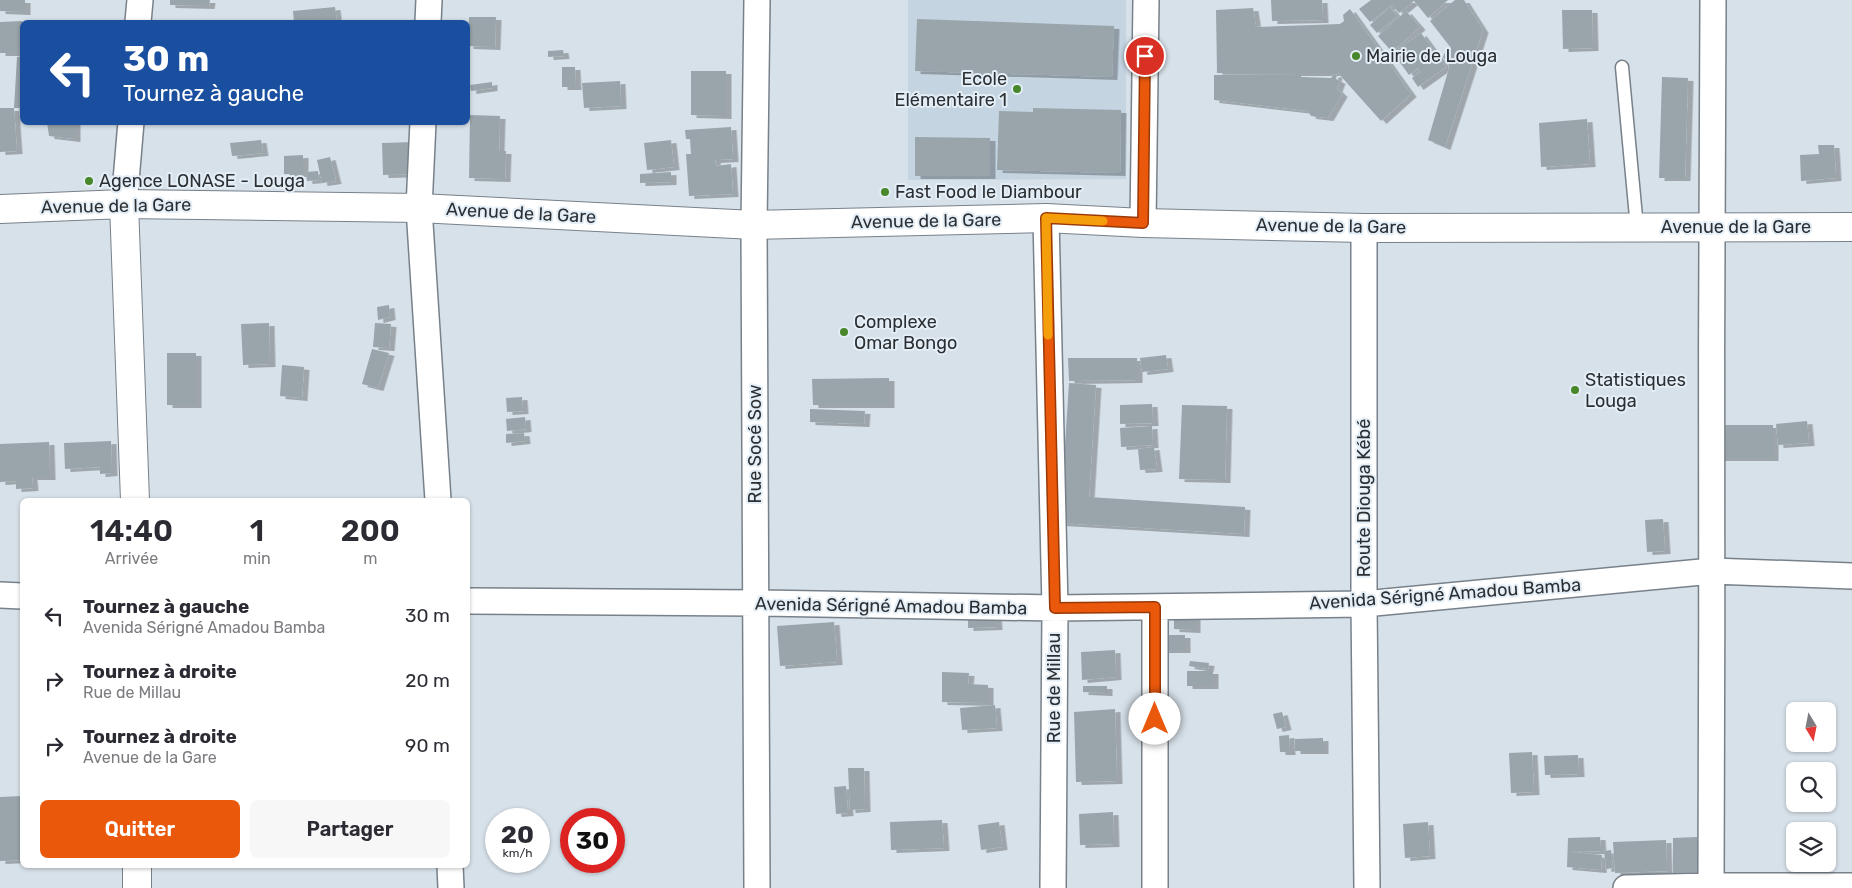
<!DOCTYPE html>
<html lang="fr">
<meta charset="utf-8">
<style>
:root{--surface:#fff;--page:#f7f7f7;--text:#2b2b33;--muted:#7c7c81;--accent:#ea580c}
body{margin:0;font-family:Rubik,sans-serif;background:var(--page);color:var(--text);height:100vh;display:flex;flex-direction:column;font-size:19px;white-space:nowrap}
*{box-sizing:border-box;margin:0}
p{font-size:16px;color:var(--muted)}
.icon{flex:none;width:28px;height:28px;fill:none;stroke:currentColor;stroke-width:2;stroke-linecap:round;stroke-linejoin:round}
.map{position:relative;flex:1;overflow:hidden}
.details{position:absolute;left:20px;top:498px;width:450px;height:370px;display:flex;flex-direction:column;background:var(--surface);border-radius:8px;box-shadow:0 1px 4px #0004}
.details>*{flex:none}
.hud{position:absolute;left:20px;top:20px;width:450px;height:105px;border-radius:8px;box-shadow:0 1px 4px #0004;background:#1a4fa0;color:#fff;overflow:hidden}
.needle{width:32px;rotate:170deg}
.tools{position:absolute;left:1786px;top:702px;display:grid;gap:10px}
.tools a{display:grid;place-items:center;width:50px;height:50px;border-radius:8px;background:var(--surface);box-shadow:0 1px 4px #0004;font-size:25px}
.speed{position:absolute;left:485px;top:808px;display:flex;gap:10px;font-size:25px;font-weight:700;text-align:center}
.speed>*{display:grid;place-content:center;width:65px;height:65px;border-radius:50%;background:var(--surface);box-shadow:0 1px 4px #0004;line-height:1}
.speed small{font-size:12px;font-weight:400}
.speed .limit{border:8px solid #d22;background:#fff;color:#111}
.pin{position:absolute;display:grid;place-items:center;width:42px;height:42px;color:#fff;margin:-21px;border:2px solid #fff;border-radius:50%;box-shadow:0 1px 5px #0007}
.me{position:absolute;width:55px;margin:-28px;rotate:0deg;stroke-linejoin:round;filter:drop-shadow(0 0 4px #0008)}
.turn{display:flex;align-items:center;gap:18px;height:105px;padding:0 20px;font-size:22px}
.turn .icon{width:65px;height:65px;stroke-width:2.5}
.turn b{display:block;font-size:35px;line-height:42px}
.eta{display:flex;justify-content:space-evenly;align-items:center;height:85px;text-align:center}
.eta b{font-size:30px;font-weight:600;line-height:35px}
.action{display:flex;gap:10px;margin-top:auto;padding:10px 20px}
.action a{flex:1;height:58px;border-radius:8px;background:var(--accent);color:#fff;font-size:20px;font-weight:600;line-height:58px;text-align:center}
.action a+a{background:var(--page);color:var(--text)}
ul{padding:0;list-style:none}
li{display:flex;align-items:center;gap:15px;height:65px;padding:0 20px}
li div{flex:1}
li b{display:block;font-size:19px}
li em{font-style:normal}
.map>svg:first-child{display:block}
</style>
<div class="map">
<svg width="1852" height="888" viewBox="0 0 1852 888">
<defs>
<filter id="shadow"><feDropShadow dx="5.5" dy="3" stdDeviation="0" flood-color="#0004"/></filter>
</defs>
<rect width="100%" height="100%" fill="#d7e1e9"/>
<path fill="#c4d4e1" d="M908,0h218v179l-218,1z"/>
<path fill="#99a5aa" filter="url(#shadow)" d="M0,0h25v12l-25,-1z
M170,0h40l-1,6 -39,-1z
M1271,0h51l1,20 -51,1z
M1371,0h77l-20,18 -14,-17 -15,12 -7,-8 -22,17 -11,-13z
M1455,0h9l19,30 -38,117 -17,-7 21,-72 -1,-5 -5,-6 3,-7 4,1 1,-3 -21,-27z
M335,7l2,15h-43l-1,-11z
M1390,7l7,9 -20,17 -7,-8z
M1253,8l3,19 84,-3 4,-3 -1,-6 7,-6 61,85 -30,27 -43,-48h-121l-1,-63z
M1562,10h30l1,38 -30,1z
M1406,11l14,16 -28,25 -14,-16z
M469,17h27l-1,30 -27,-1z
M917,19l197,7 -2,51 -197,-6z
M22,21v32h-22v-31z
M1421,33l25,34 -28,20 -6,-9 8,-6 -2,-4 -9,7 -16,-22z
M563,50l1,6 -16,1v-6z
M22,56v52h-8l3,-51z
M562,67h13l1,20h-14z
M691,71h35v45l-35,-1z
M1301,74v3l30,1 3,-4 3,1 -1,4 4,2 -3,8 5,5 -14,24 -17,-2 -3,-5 -94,-11v-25z
M1662,77l26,1 -3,100h-26z
M620,81l1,25 -37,2 -2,-25z
M492,82v6l-21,3 -1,-6z
M0,108h14l3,43 -17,1z
M1033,108l88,2 -1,63 -123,-3 2,-59 34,1z
M470,115l30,1 -1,35h7l-1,28 -36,-1z
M1587,119l3,45 -49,3 -2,-44z
M47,122h28v17l-26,-3z
M731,127l2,32 -18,1 1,6 15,-2 2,30 -44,2 -3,-42h5l-1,-15h-4l-1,-9z
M915,137l75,1v38h-75z
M261,140l2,13 -31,3 -2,-13z
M671,140l3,27 -27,3 -3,-27z
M415,142l1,32 -33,1 -1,-32z
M1818,145h16l2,33 -35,3 -1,-26 19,-1z
M303,155v19h-19v-18z
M330,157l6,24 -14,2 -5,-23z
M318,171l1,9 -12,1 -1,-9z
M671,172v10l-31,1v-9z
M389,305l1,12 -12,3 -1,-13z
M269,323l1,41 -27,1 -2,-41z
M375,323l16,1 -2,24 -16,-1z
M372,349l17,4 -11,35 -16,-4z
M167,353h29v52h-29z
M1166,355l2,14 -26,3 -2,-14z
M1068,358h69v22l-68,1z
M282,365l22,2 -2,31 -22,-2z
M889,378v27h-76l-1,-26z
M1069,383l27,2 -7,112 156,10 -1,27 -184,-11z
M522,397l1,14 -16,1 -1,-14z
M1152,404l1,19 -33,1v-19z
M1182,405l45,1 -2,74 -46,-1z
M810,409l55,2 -1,13 -54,-2z
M525,417l1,12 -19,2 -1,-12z
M1807,421l2,22 -31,2 -2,-21z
M1717,425h56v33h-56z
M1152,426l1,19 -32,2 -1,-19z
M524,433l1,8 -19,2v-9z
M111,441l1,32 -12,1v-7l-35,2 -1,-26z
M49,442l1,35h-18l1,11 -17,1v-8l-16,1v-38z
M1154,447l3,22 -17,1 -2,-21z
M1663,519l2,32 -18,1 -2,-32z
M1174,612h21v18l-21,-1z
M996,613l1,14 -29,1v-14z
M834,622l3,40 -57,4 -3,-40z
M1164,635h21v15h-22z
M1115,650l1,27 -34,3 -1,-28z
M1190,661l19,2 -1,6 -19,-3z
M1187,671h26v15h-26z
M942,672l27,1 -1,11 20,1v18l-46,-1z
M1083,686h24v7l-24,-1z
M995,705l2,23 -35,2 -2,-22z
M1115,709l2,72 -41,1 -2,-70z
M1282,712l4,15 -9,2 -4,-15z
M1289,735l1,17h-10l-1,-16z
M1323,738v13h-28v-12z
M1532,752l2,40 -23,1 -2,-40z
M1578,755l1,19 -34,1 -1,-19z
M848,768h16l1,41 -15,1z
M846,786l2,27 -12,1 -2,-27z
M22,796v64l-22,1v-64z
M1113,812l1,32 -34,1 -1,-31z
M942,820l2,28 -53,2 -1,-28z
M999,822l3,25 -21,3 -3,-25z
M1428,822l2,34 -25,2 -2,-34z
M1600,837l1,14 -30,1 31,3 -1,15 -34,-3 1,-29z
M1697,837v35l-24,1v-35z
M1666,840l1,31 -52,2 -2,-31z
M1611,850l2,18 -7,1 -2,-18z"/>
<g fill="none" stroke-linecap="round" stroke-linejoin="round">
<defs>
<path id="lane" d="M1622,67l15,161"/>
<path id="street" d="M138,22l2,-22
M428,22l1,-22
M423,122l-4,86 19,292
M124,204l7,-82
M1046,218l9,390 -2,280
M1143,223l3,-223
M1364,228v376l3,284
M0,595l22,1
M468,601l287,2 300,5 309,-4 348,-33 140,5
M450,865l1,23
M757,888l-3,-663 3,-225
M1155,888v-281
M1626,888l85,-2h141
M1711,888c2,-296 -1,-592 2,-888"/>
<path id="secondary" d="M124,204l11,296
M0,209l124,-5 295,4 335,17 292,-7 97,5 221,5 488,-1
M137,888v-23"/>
</defs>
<use href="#lane" stroke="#788189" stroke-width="15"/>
<use href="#street" stroke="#788189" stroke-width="28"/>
<use href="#secondary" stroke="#788189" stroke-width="30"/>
<use href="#lane" stroke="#fff" stroke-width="12"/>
<use href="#street" stroke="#fff" stroke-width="25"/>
<use href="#secondary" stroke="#fff" stroke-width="28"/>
</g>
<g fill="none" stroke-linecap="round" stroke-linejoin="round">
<defs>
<path id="route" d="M1145,56l-2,167 -97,-5 9,390 100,-1v112"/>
</defs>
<use href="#route" stroke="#983908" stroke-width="12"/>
<use href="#route" stroke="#ea580c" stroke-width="9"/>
<path stroke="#f59e0b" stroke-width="9" d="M1048,335l-2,-117 57,3"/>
</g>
<g fill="#49882a" stroke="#e4eef6" stroke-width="2">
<circle cx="1356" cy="56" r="5"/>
<circle cx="1017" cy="89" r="5"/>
<circle cx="89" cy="181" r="5"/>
<circle cx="885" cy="192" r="5"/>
<circle cx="844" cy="332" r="5"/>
<circle cx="1575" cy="390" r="5"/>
</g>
<g text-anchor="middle" stroke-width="4" stroke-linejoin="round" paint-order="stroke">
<g font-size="18" fill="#2b2f32" stroke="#e4eef6" text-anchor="start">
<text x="1366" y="62">Mairie de Louga</text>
<text x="1007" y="85" text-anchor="end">Ecole<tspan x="1007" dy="21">Elémentaire 1</tspan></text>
<text x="99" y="187">Agence LONASE - Louga</text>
<text x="895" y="198">Fast Food le Diambour</text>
<text x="854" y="328">Complexe<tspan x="854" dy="21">Omar Bongo</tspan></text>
<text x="1585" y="386">Statistiques<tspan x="1585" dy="21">Louga</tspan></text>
</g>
<g font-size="18" fill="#2b2f32" stroke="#e4eef6">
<text transform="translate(116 206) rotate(-1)" y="6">Avenue de la Gare</text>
<text transform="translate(521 213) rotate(3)" y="6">Avenue de la Gare</text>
<text transform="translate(926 221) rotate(-1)" y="6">Avenue de la Gare</text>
<text transform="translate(1331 226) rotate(1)" y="6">Avenue de la Gare</text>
<text x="1736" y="233">Avenue de la Gare</text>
<text transform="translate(755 444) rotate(-90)" y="6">Rue Socé Sow</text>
<text transform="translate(1364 498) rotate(-90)" y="6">Route Diouga Kébé</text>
<text transform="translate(1445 594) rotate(-4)" y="6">Avenida Sérigné Amadou Bamba</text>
<text transform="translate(891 606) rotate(1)" y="6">Avenida Sérigné Amadou Bamba</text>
<text transform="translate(1054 688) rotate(-90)" y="6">Rue de Millau</text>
</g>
</g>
</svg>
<div class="tools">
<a><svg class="needle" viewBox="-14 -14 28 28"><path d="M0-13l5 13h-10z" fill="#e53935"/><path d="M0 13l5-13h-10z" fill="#7c7c81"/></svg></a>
<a><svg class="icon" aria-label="search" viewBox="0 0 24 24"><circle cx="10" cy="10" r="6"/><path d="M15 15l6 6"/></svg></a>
<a><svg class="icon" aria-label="layers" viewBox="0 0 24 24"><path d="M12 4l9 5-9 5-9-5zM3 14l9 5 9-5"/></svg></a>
</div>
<div class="speed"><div>20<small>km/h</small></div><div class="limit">30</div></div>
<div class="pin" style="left:1145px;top:56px;background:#d93025"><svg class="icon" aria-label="arrive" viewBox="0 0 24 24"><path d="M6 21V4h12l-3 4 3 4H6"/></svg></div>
<svg class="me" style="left:1155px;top:719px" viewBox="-20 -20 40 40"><circle r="19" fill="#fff"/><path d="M0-13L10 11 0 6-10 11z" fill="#ea580c"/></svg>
<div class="hud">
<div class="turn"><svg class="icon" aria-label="left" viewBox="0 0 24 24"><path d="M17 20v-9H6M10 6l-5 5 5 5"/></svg><div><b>30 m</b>Tournez à gauche</div></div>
</div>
<section class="details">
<div class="eta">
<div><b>14:40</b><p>Arrivée</p></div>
<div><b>1</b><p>min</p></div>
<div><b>200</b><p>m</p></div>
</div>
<ul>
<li><svg class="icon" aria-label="left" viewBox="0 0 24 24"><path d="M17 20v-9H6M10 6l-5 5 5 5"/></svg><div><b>Tournez à gauche</b><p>Avenida Sérigné Amadou Bamba</p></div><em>30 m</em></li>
<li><svg class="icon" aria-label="right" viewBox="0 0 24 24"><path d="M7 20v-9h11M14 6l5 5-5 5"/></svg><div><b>Tournez à droite</b><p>Rue de Millau</p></div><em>20 m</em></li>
<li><svg class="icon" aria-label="right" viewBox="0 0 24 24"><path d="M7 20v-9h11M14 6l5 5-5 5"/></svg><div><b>Tournez à droite</b><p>Avenue de la Gare</p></div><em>90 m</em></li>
</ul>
<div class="action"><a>Quitter</a><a>Partager</a></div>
</section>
</div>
